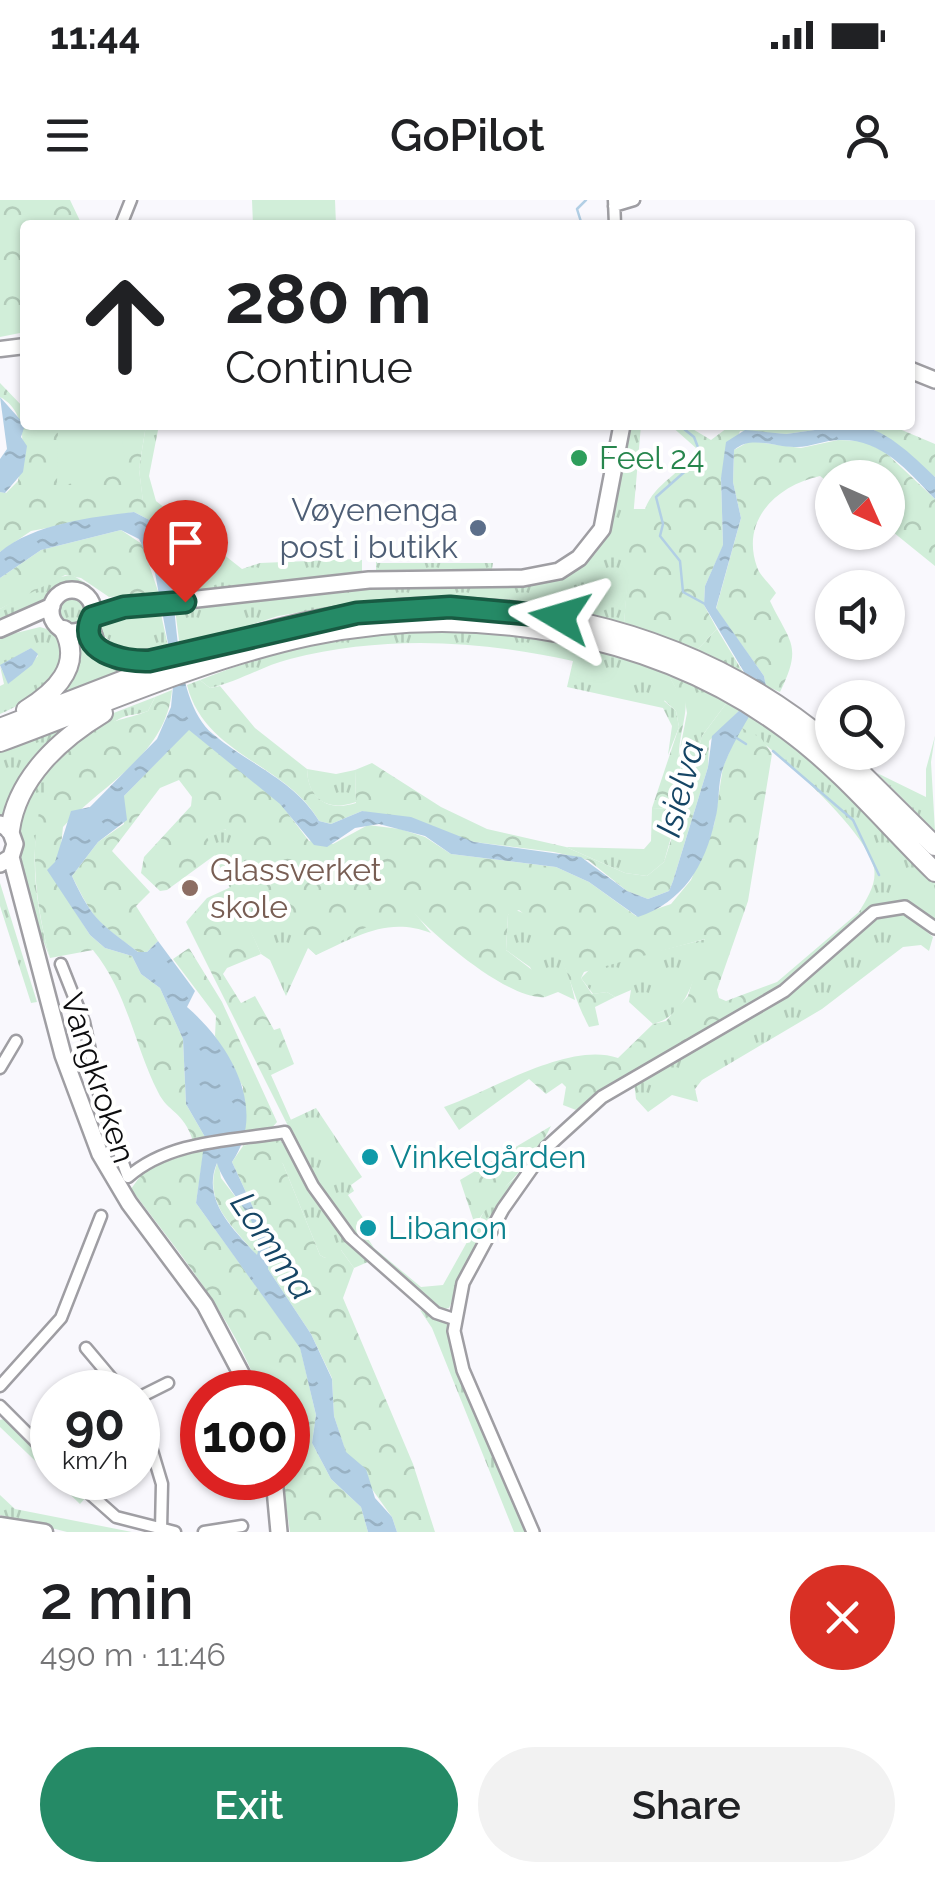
<!DOCTYPE html>
<meta charset="utf-8">
<style>
:root{--surface:#fff;--page:#f2f2f2;--text:#202124;--muted:#757577;--accent:#258a66}
body{margin:0;font-family:Raleway,sans-serif;background:var(--page);color:var(--text);height:100vh;display:flex;flex-direction:column;font-size:38px;white-space:nowrap}
*{box-sizing:border-box;margin:0}
p{font-size:32px;color:var(--muted)}
.icon{flex:none;width:55px;height:55px;fill:none;stroke:currentColor;stroke-width:2;stroke-linecap:round;stroke-linejoin:round}
.map{position:relative;height:1332px;overflow:hidden}
.drawer{display:flex;flex-direction:column;background:var(--surface);flex:1}
.drawer>*{flex:none}
.hud{position:absolute;left:20px;top:20px;width:895px;height:210px;border-radius:10px;box-shadow:0 2px 8px #0004;background:#fff;color:var(--text);overflow:hidden}
.needle{width:65px;rotate:135deg}
.controls{position:absolute;left:815px;top:260px;display:grid;gap:20px}
.controls a{display:grid;place-items:center;width:90px;height:90px;border-radius:50%;background:var(--surface);box-shadow:0 2px 8px #0004;font-size:50px}
.speed{position:absolute;left:30px;top:1170px;display:flex;gap:20px;font-size:50px;font-weight:700;text-align:center}
.speed>*{display:grid;place-content:center;width:130px;height:130px;border-radius:50%;background:var(--surface);box-shadow:0 2px 8px #0004;line-height:1}
.speed small{font-size:25px;font-weight:400}
.speed .limit{border:15px solid #d22;background:#fff;color:#111}
.pin{position:absolute;display:grid;place-items:center;width:85px;height:85px;color:#fff;margin:-102px -42px;border-radius:50% 50% 50% 0;rotate:-45deg;box-shadow:0 0 10px #0007}
.pin .icon{rotate:45deg}
.me{position:absolute;width:110px;margin:-55px;rotate:277deg;stroke-linejoin:round;filter:drop-shadow(0 0 8px #0008)}
.turn{display:flex;align-items:center;gap:35px;height:210px;padding:0 40px;font-size:45px}
.turn .icon{width:130px;height:130px;stroke-width:2.5}
.turn b{display:block;font-size:70px;line-height:85px}
.round{display:grid;place-items:center;flex:none;width:105px;height:105px;border-radius:52px;background:var(--page)}
.overview{display:flex;align-items:center;justify-content:space-between;height:170px;padding:0 40px}
h1{font-size:60px;font-weight:600;line-height:75px}
.action{display:flex;gap:20px;margin-top:auto;padding:20px 40px}
.action a{flex:1;height:115px;border-radius:60px;background:var(--accent);color:#fff;font-size:40px;font-weight:600;line-height:115px;text-align:center}
.action a+a{background:var(--page);color:var(--text)}
.status{display:flex;justify-content:space-between;align-items:center;height:70px;padding:0 50px;background:var(--surface);direction:ltr}
.status svg{height:28px;fill:currentColor}
header{display:flex;justify-content:space-between;align-items:center;height:130px;padding:0 40px;background:var(--surface);font-size:45px;font-weight:600}
.map>svg:first-child{display:block}
</style>
<div class="status"><b>11:44</b><svg viewBox="0 0 49 12"><path d="M0 12V9h3v3zM5 12V6h3v6zM10 12V3h3v9zM15 12V0h3v12zM26 1h20v11H26zM47 4h2v5h-2z"/></svg></div>
<header><svg class="icon" aria-label="menu" viewBox="0 0 24 24"><path d="M4 6h16M4 12h16M4 18h16"/></svg>GoPilot<svg class="icon" aria-label="person" viewBox="0 0 24 24"><circle cx="12" cy="8" r="4"/><path d="M4 21q1-7 8-7t8 7"/></svg></header>
<div class="map">
<svg width="935" height="1332" viewBox="0 0 935 1332">
<defs>
<pattern id="grass-tufts" width="24" height="20" patternUnits="userSpaceOnUse" patternTransform="scale(2.5)"><rect width="24" height="20" fill="#d1eed9"/><path d="M3 7l-1-3M5 7V3M7 7l1-3M15 17l-1-3M17 17v-4M19 17l1-3" fill="none" stroke="#b2cbb9"/></pattern>
<pattern id="forest-crowns" width="20" height="18" patternUnits="userSpaceOnUse" patternTransform="scale(2.5)"><rect width="20" height="18" fill="#d1eed9"/><path d="M2 6a3 3 0 1 1 6 0M12 15a3 3 0 1 1 6 0" fill="none" stroke="#b2cbb9"/></pattern>
<pattern id="water-ripples" width="26" height="14" patternUnits="userSpaceOnUse" patternTransform="scale(2.5)"><rect width="26" height="14" fill="#b2cfe5"/><path d="M2 4q2-2 4 0t4 0M15 11q2-2 4 0t4 0" fill="none" stroke="#98b1c3"/></pattern>
</defs>
<rect width="100%" height="100%" fill="#f9f8fd"/>
<path fill="url(#grass-tufts)" d="M146,225h13l-10,51 7,25 86,68 18,-6 96,-4 6,1v11l-187,22v-7l11,-7 -43,-77 -4,-33z
M627,225h14l-17,199 -81,-17h-211l-54,9 -98,32 -5,-39 172,-21 175,-4 43,-9 30,-21 14,-22z
M376,357l1,6h116l-1,6 -116,1z
M72,375l19,11 -23,-5 -29,22 -39,15v-9l53,-31z
M58 410a15 15 0 1 1 30 0a15 15 0 1 1-30 0Z
M160,410l9,40c-24,1 -57,2 -70,-21l11,-13z
M40,427l17,5 8,14c-8,37 -31,53 -65,68v-28l4,-2 -4,-18 9,17 29,-27 -7,-8 -31,18v-29z
M717,429l27,45 -48,-23z
M470,430c68,6 133,17 197,42l10,18 -13,11 12,10 3,16 -11,28 4,-29 -9,-18 -96,-21 6,-26c-96,-21 -188,-26 -283,-2 -28,7 -52,23 -80,29l-10,-8c92,-37 171,-50 270,-50z
M84,434l54,32 -92,37 28,-67z
M681,477l47,24 -26,35 -14,53 -5,-4 -4,-31 8,-41z
M155,497l-7,14c-9,4 -21,3 -29,8 -97,54 -95,144 -69,239l-31,-80 3,-36 -5,-26 32,-55 62,-47z
M750,515c47,24 110,80 142,123 14,18 23,31 43,44v38c-24,-21 -46,-26 -73,-5l-3,-3c8,-14 18,-28 15,-44 -7,-37 -102,-123 -134,-141z
M85,518l-79,101 -6,-1v-68z
M935,536l-4,26 4,69 -58,-58 49,24v-28z
M307,569l29,5 19,-4 1,32c-28,10 -48,-2 -49,-33z
M652,608l27,1 -15,53 -17,14 -22,-3 -59,-26 78,2 7,-8z
M224,629l189,82 18,22c-44,-17 -75,4 -115,22l-8,-7 -22,48 -16,-36 -9,-6 -55,-117z
M0,683l37,119 -6,1 -31,-97z
M513,710c36,5 56,59 62,90l-17,-8 -13,5 -15,-30 -24,-17 2,-35z
M897,714l11,2 25,21 -4,14 -8,-6 -18,2 -81,62 -120,71 -7,9 3,13 -26,-7 -24,17 -12,-13 -2,-17c71,-38 140,-75 200,-128 20,-18 35,-37 63,-40z
M706,739c-10,31 -16,76 -53,85l-24,-22 2,-12 -16,7 -8,-5 -14,2 -12,-16 10,-10z
M316,908l46,69 -11,8 3,6 -6,4 15,23 -6,4 17,26 47,39 22,-2 47,-84 27,-25 -47,84 -21,48 -9,2 -82,-70 -29,-35 -43,-83z
M278,937l92,124 -16,7 -13,-18 -16,8 -5,-3 -37,-91 -32,-20 -8,2v-4z
M420,1110l28,12 80,210h-14l-82,-204z
M7,1218l45,45v15h16l19,18 -7,8 -80,-77v-7z
M0,1295l15,14 117,23h-65l-67,-17z"/>
<path fill="url(#forest-crowns)" d="M0,0h70l12,25h-57v107l-25,5z
M0,183l25,26v16h121l-7,44 4,32 42,39 6,33 -16,13 -6,-43 -8,-17 -27,-14 -103,19 -31,21v-60l6,1 12,-12c5,-28 12,-68 -18,-84z
M670,225h16l25,15 20,-15h120l-65,9 -46,-3 -19,47 2,68 -18,40 -1,19 13,24 -21,22 -72,-27 8,-115h13c10,-27 38,-35 51,-61z
M868,225h22l45,19v33z
M838,240l25,1 22,11 50,47v67l-47,-38v-50h-56v7l-12,-9c-42,9 -80,43 -63,91 3,9 14,18 19,26l-6,8c20,42 33,44 10,91l-14,-6 -2,-10 -48,-67 25,-91 -8,-36 1,-32 16,-9 51,7z
M121,330l21,14 17,50 -50,3 -28,-19 -16,-3 -65,34v-31l41,-28z
M667,472l14,5c11,28 0,47 -2,74 -1,11 3,23 4,34l5,4 14,-53 26,-35 14,7 -33,33 -1,26 -35,114 -4,10 -21,8 -21,-8 -39,-31 -34,-8 -80,-10 -112,-31 -31,13 -12,-3c-33,-58 -114,-65 -132,-136l13,-5 10,8 10,-2 35,42 52,41c1,30 21,43 49,34l-1,-33 17,-7 69,44 46,22 79,18 59,26 22,3 17,-14 15,-47 -1,-6 -26,-1 27,-81 -3,-16 -13,-12 13,-10z
M172,490c-6,66 -70,94 -109,137l-6,56 33,52 15,13 27,8 9,18 19,14 23,51 3,65 19,33 -12,4c-10,-31 -25,-28 -35,-49 -24,-47 -30,-99 -65,-142l-43,8c-19,-68 -31,-174 34,-222 21,-16 42,-16 64,-25l7,-14z
M740,527l21,11 11,16 -24,147 -31,89 2,8 7,3 51,-19 82,-70 3,3 -76,69 -179,103 -31,23 -13,-5 3,-18 -4,-4 -16,11 -17,-15 -70,51 -15,-23c49,-17 125,-66 174,-49l35,-34 13,-3 22,-25 17,-57 -121,33 -3,6 11,16 15,-2 8,5 -20,10 4,18 -10,2c-27,-53 -17,-75 -70,-117l-11,5 -2,35 34,26 5,21c-35,4 -110,-60 -133,-86l-22,3 -74,41 -51,-51 -18,-50 -22,-25 -18,8 8,18 -48,35 -7,1 -19,-18 3,-16 47,-51 1,-9 -13,-17 -19,8 -48,63 38,41 -14,14 22,35 -11,11h-9c-39,-30 -42,-27 -66,-76l26,-34 26,-18v-28l65,-67 91,74 29,38 24,3 35,-19 32,4 25,8 26,17 105,13 33,15 47,34 35,-12 20,-24 23,-55 9,-58z
M231,687l30,67 -34,14 -4,6 18,29 14,-7 19,34 6,-2 14,36 -23,11 20,45 -5,2 -100,-200 21,-24z
M189,748l33,54 55,120 -7,8 -28,6 1,-49 -28,-51 1,-20 -43,-57z
M551,926c-17,38 -54,64 -76,99l-15,-45z
M251,944h11l21,20 37,91 5,3 8,-8h8l13,18 -11,30 70,166 22,68h-38l-5,-15 -46,-64 -12,-37 -2,-38 -21,-44 -43,-65 1,-27 -37,-80 11,-16z
M204,949l-8,54 104,144 16,68 -4,28 19,36 30,28 7,25h-78l-8,-54h6v-86h-28c-28,-76 -80,-138 -129,-203l15,-21z
M218,961l3,17 33,43 6,30 -3,5c-24,-30 -56,-54 -39,-95z"/>
<path fill="#d1eed9" d="M252,0h83l1,25h-83z
M58,225h63l5,49 -69,12z"/>
<path fill="url(#water-ripples)" fill-rule="evenodd" d="M0,197l25,28 -4,12 6,9 -4,26 -18,21 -5,-1v-33l7,-10z
M851,225c32,0 62,31 84,52v22c-28,-29 -53,-60 -95,-59 -16,0 -31,8 -46,7 -20,0 -43,-12 -60,3l-1,32 8,36 -25,90 48,68 2,10c-14,28 -32,52 -43,82 -6,18 -3,35 -8,52 -10,46 -32,82 -77,97l-49,-35 -33,-15 -105,-13 -26,-18 -46,-12 -24,4 -28,19 -13,-2 -34,-41 -91,-74 -65,66 3,24 -29,22 -26,34c21,46 30,48 66,76h9l11,-11 37,50 -8,16c44,38 81,103 45,155l37,80 -1,27 43,65 21,45 2,37 12,36 20,17 9,29 17,19 5,15h-29l-7,-25 -30,-28 -19,-36 4,-28 -16,-67 -104,-145 9,-66 -19,-33 -3,-65 -23,-51 -19,-14 -9,-18 -27,-8 -15,-13 -43,-65 8,-8 16,-51 19,-4 67,-68 14,-32 3,-31 -19,-103 -16,-34 -18,-9 -80,20 -41,28v-26c33,-28 92,-35 134,-40l27,14 6,8c10,53 3,164 46,200 35,30 82,46 106,87l12,3 31,-13 49,6 63,25 107,15 46,34 21,8 21,-8 4,-10 35,-114 4,-31 30,-28 2,-36 -40,-67 1,-19 18,-41 -2,-67 5,-36 19,-12 41,4zM217,963c8,29 50,61 40,92 -23,-25 -56,-55 -40,-92z
M31,448l7,6 -6,11 -24,19 -8,-19z"/>
<g fill="none" stroke-linecap="round" stroke-linejoin="round">
<path stroke="#b2cfe5" stroke-width="2.5" d="M582,25l-5,-16 9,-9
M679,225l15,12 5,13 -9,17 -34,30 7,27 -3,12 20,25 3,31 22,12
M735,537l11,7
M773,551l80,69 26,55"/>
<defs>
<path id="minor" d="M614,0l1,25
M614,6l20,-6
M121,25l10,-25
M61,764l23,58 16,76 28,79c42,-37 104,-36 157,-45l28,54 37,51 86,76 18,6
M0,868l16,-27
M86,1148l37,44
M0,1186l61,-68 40,-102
M138,1198l30,-15
M0,1206l52,52
M144,1224l18,60 -1,46
M72,1278l44,39 59,15
M204,1332l38,-6"/>
<path id="tertiary" d="M533,1332l-70,-162 -9,-39 9,-48 40,-74 43,-61 56,-51 182,-106 90,-79 31,-5 30,21"/>
<path id="secondary" d="M0,149l25,-3
M0,1325l45,7"/>
<path id="primary" d="M910,170l25,10
M51 411a21 21 0 1 1 42 0a21 21 0 1 1-42 0Z
M93,417l32,-10 244,-27 154,-2 36,-7 20,-13 23,-29 20,-104
M0,429l52,-23
M0,624l10,6 5,14 -4,13 -11,7
M11,657l52,198 37,99 29,49 76,102 46,87
M274,1278l5,54"/>
<path id="motorway" d="M89,424l8,24 24,13 42,-3
M26,510c29,-18 57,-44 38,-80
M0,528c99,-38 199,-81 302,-105 186,-42 385,0 530,123
M0,542c101,-37 203,-83 309,-106 162,-34 344,-6 478,94 56,41 99,94 148,142
M840,552l95,94
M10,630c7,-52 50,-91 93,-117"/>
</defs>
<use href="#minor" stroke="#9f9ea3" stroke-width="15"/>
<use href="#tertiary" stroke="#9f9ea3" stroke-width="16"/>
<use href="#secondary" stroke="#9f9ea3" stroke-width="19"/>
<use href="#primary" stroke="#9f9ea3" stroke-width="20"/>
<use href="#motorway" stroke="#9f9ea3" stroke-width="22"/>
<use href="#minor" stroke="#fff" stroke-width="10"/>
<use href="#tertiary" stroke="#fff" stroke-width="11"/>
<use href="#secondary" stroke="#fff" stroke-width="14"/>
<use href="#primary" stroke="#fff" stroke-width="15"/>
<use href="#motorway" stroke="#fff" stroke-width="18"/>
</g>
<g fill="none" stroke-linecap="round" stroke-linejoin="round">
<defs>
<path id="route" d="M185,402l-61,5 -32,10c-17,35 32,45 57,44l208,-48 93,-6 110,10"/>
</defs>
<use href="#route" stroke="#185a42" stroke-width="25"/>
<use href="#route" stroke="#258a66" stroke-width="18"/>
</g>
<circle fill="#2e9e5b" stroke="#fff" stroke-width="4" cx="579" cy="258" r="10"/>
<circle fill="#5c6f8a" stroke="#fff" stroke-width="4" cx="478" cy="328" r="10"/>
<circle fill="#8d6e63" stroke="#fff" stroke-width="4" cx="190" cy="688" r="10"/>
<g fill="#0f9aa8" stroke="#fff" stroke-width="4">
<circle cx="370" cy="957" r="10"/>
<circle cx="368" cy="1028" r="10"/>
</g>
<g text-anchor="middle" stroke-width="8" stroke-linejoin="round" paint-order="stroke">
<g font-size="32" fill="#27864d" stroke="#fff" text-anchor="start">
<text x="599" y="269">Feel 24</text>
</g>
<g font-size="32" fill="#4e5e75" stroke="#fff" text-anchor="end">
<text x="458" y="321">Vøyenenga<tspan x="458" dy="37">post i butikk</tspan></text>
</g>
<g font-size="32" fill="#785e54" stroke="#fff" text-anchor="start">
<text x="210" y="681">Glassverket<tspan x="210" dy="37">skole</tspan></text>
</g>
<g font-size="32" fill="#0c0c0e" stroke="#fff">
<text transform="translate(98 878) rotate(72)" y="11">Vangkroken</text>
</g>
<g font-size="32" fill="#0d838f" stroke="#fff" text-anchor="start">
<text x="390" y="968">Vinkelgården</text>
<text x="388" y="1039">Libanon</text>
</g>
<g font-size="35" font-style="italic" fill="#154565" stroke="#fff">
<text transform="translate(680 589) rotate(-75)" y="12">Isielva</text>
<text transform="translate(273 1046) rotate(56)" y="12">Lomma</text>
</g>
</g>
</svg>
<div class="controls">
<a><svg class="needle" viewBox="-14 -14 28 28"><path d="M0-13l5 13h-10z" fill="#e53935"/><path d="M0 13l5-13h-10z" fill="#757577"/></svg></a>
<a><svg class="icon" aria-label="sound" viewBox="0 0 24 24"><path d="M4 9h4l5-4v14l-5-4H4zM17 9q2 3 0 6"/></svg></a>
<a><svg class="icon" aria-label="search" viewBox="0 0 24 24"><circle cx="10" cy="10" r="6"/><path d="M15 15l6 6"/></svg></a>
</div>
<div class="speed"><div>90<small>km/h</small></div><div class="limit">100</div></div>
<div class="pin" style="left:185px;top:402px;background:#d93025"><svg class="icon" aria-label="arrive" viewBox="0 0 24 24"><path d="M6 21V4h12l-3 4 3 4H6"/></svg></div>
<svg class="me" style="left:560px;top:417px" viewBox="-20 -20 40 40"><path d="M0-17L14 15 0 8-14 15z" fill="#258a66" stroke="#fff" stroke-width="4"/></svg>
<div class="hud">
<div class="turn"><svg class="icon" aria-label="ahead" viewBox="0 0 24 24"><path d="M12 20V5M6 11l6-6 6 6"/></svg><div><b>280 m</b>Continue</div></div>
</div>
</div>
<section class="drawer">
<div class="overview"><div><h1>2 min</h1><p>490 m · 11:46</p></div><a class="round" style="background:#d93025;color:#fff"><svg class="icon" aria-label="close" viewBox="0 0 24 24"><path d="M6 6l12 12M18 6L6 18"/></svg></a></div>
<div class="action"><a>Exit</a><a>Share</a></div>
</section>
